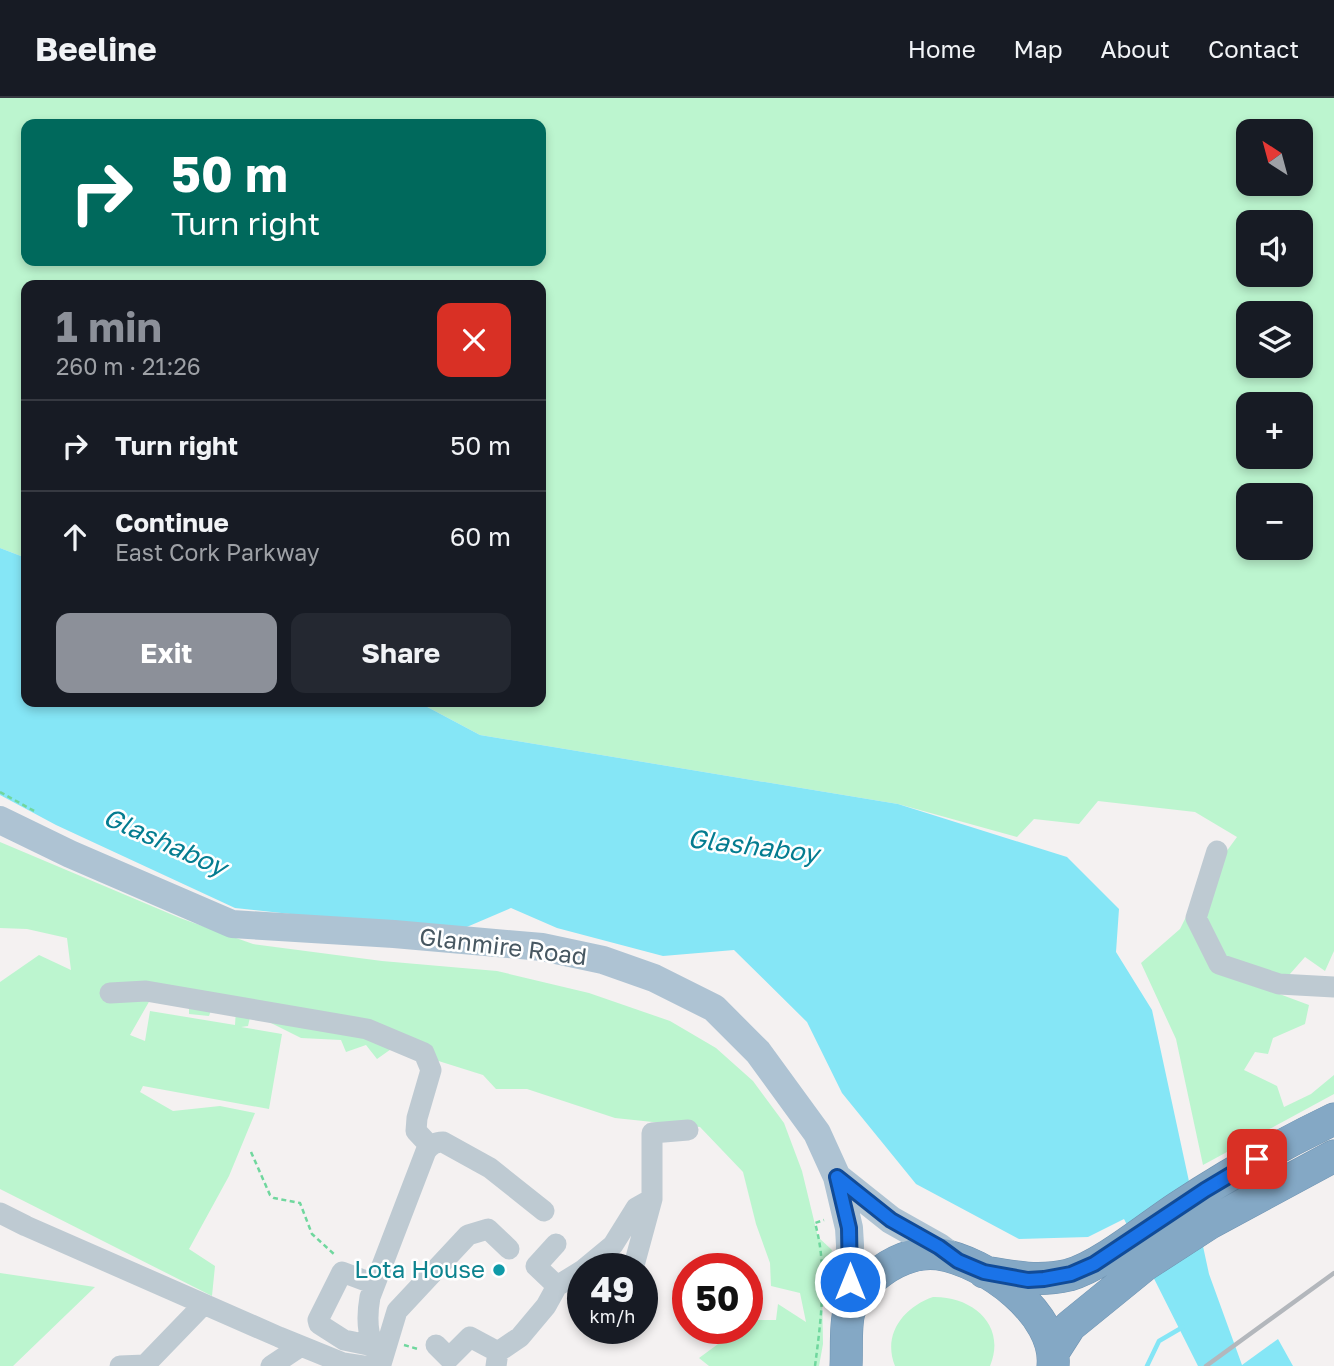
<!DOCTYPE html>
<meta charset="utf-8">
<style>
:root{--surface:#171b24;--page:#242831;--text:#f1f3f6;--muted:#9ea1a6;--line:#363941;--accent:#8c9099}
body{margin:0;font-family:"Golos Text",sans-serif;background:var(--page);color:var(--text);height:100vh;display:flex;flex-direction:column;font-size:26px;white-space:nowrap}
*{box-sizing:border-box;margin:0}
p{font-size:23px;color:var(--muted)}
.icon{flex:none;width:38px;height:38px;fill:none;stroke:currentColor;stroke-width:2;stroke-linecap:round;stroke-linejoin:round}
.map{position:relative;flex:1;overflow:hidden}
.drawer{position:absolute;left:21px;top:182px;width:525px;height:427px;display:flex;flex-direction:column;background:var(--surface);border-radius:14px;box-shadow:0 4px 10px #0003}
.drawer>*{flex:none}
.top-card{position:absolute;left:21px;top:21px;width:525px;height:147px;border-radius:14px;box-shadow:0 4px 10px #0003;background:#00695c;color:#fff;overflow:hidden}
.needle{width:46px;rotate:324deg}
.controls{position:absolute;left:1236px;top:21px;display:grid;gap:14px}
.controls a{display:grid;place-items:center;width:77px;height:77px;border-radius:14px;background:var(--surface);box-shadow:0 4px 10px #0003;font-size:35px}
.speed{position:absolute;left:567px;top:1155px;display:flex;gap:14px;font-size:35px;font-weight:700;text-align:center}
.speed>*{display:grid;place-content:center;width:91px;height:91px;border-radius:50%;background:var(--surface);box-shadow:0 4px 10px #0003;line-height:1}
.speed small{font-size:18px;font-weight:400}
.speed .limit{border:10px solid #d22;background:#fff;color:#111}
.pin{position:absolute;display:grid;place-items:center;width:60px;height:60px;color:#fff;margin:-30px;border-radius:14px;box-shadow:0 4px 10px #0006}
.me{position:absolute;width:77px;margin:-38px;rotate:0deg;stroke-linejoin:round;filter:drop-shadow(0 0 5px #0008)}
.turn{display:flex;align-items:center;gap:24px;height:147px;padding:0 35px;font-size:32px}
.turn .icon{width:91px;height:91px;stroke-width:2.5}
.turn b{display:block;font-size:49px;line-height:60px}
.round{display:grid;place-items:center;flex:none;width:74px;height:74px;border-radius:14px;background:var(--page)}
.headline{display:flex;align-items:center;justify-content:space-between;height:119px;padding:0 35px}
h1{font-size:42px;font-weight:700;line-height:52px;color:var(--accent)}
.button{display:flex;gap:14px;margin-top:auto;padding:14px 35px}
.button a{flex:1;height:80px;border-radius:14px;background:var(--accent);color:#fff;font-size:28px;font-weight:700;line-height:80px;text-align:center}
.button a+a{background:var(--page);color:var(--text)}
ul{padding:0;list-style:none}
li{display:flex;align-items:center;gap:21px;height:91px;padding:0 35px;border-top:2px solid var(--line)}
li div{flex:1}
li b{display:block;font-size:26px}
li em{font-style:normal}
header{display:flex;align-items:center;gap:42px;box-sizing:border-box;height:98px;padding:0 35px;background:var(--surface);border-bottom:2px solid var(--line)}
header strong{font-size:33px}
nav{display:flex;gap:38px;margin-inline-start:auto;font-size:24px}
.map>svg:first-child{display:block}
</style>
<header>
<strong>Beeline</strong>
<nav><a>Home</a><a>Map</a><a>About</a><a>Contact</a></nav>
</header>
<div class="map">
<svg width="1334" height="1268" viewBox="0 0 1334 1268">
<rect width="100%" height="100%" fill="#f4f1f1"/>
<path fill="#bcf5cf" fill-rule="evenodd" d="M0,0h1334v853l-9,20 -20,-14 -31,35 35,13 -4,19 -32,14 -5,16 -13,-2 -11,18 33,16 7,21 27,-13 23,-19v19l-131,71 -27,-126 -35,-76 39,-34 22,-44 35,-48 -42,-25 -97,-11 -19,23 -45,-5 -17,18 -119,-33 -418,-69 -62,-33h123v-417h-515v273l-26,-10zM26,26h515v137h-515zM1248,33h52v53h-52zM1248,124h52v53h-52zM1248,215h52v53h-52zM1248,306h52v53h-52zM1248,397h52v53h-52z
M0,744l180,76 73,26 129,17 115,10 92,22 81,28 46,27 37,33 31,42 18,48 16,66 14,13 -10,38 1,56 -4,22h-110l-10,-8 41,-30h7v-5l4,-3h25l2,-16 28,18 -6,-29 -29,-7 -1,-23 -14,-39 -13,-52 -43,-45 -85,-9 -88,-29h-31l-13,-14 -89,-28 -17,12 -11,-14 -20,7 -5,-12 -40,-2 -50,-25 -3,13 -7,1 41,7 -13,75 -126,-23 -3,6 33,19 47,-5 35,7 -26,63 -40,73 26,17 -3,30 -212,-107v-207l39,-27 32,15 -4,-32 -40,-9 -27,-1zM189,901v15l20,2 6,-17 21,11 -1,15 -85,-14 -5,30 -15,-6 20,-35z
M0,1175l95,14 -82,79h-13z
M933,1199c39,-1 74,28 57,69h-95c-13,-32 9,-59 38,-69z"/>
<path fill="#85e6f6" d="M0,450l26,10v144h392l62,33 418,69 169,53 52,52 -3,43 36,58 57,264 33,91 36,-26 15,27h-95l-74,-147 -36,18 -69,2 -103,-55 -74,-91 -35,-71 -73,-72 -71,6 -106,-28 -46,-20 -56,24 -220,-24 -179,-83 -56,-30z"/>
<g fill="none" stroke-linecap="round" stroke-linejoin="round">
<path stroke="#85e6f6" stroke-width="4.5" d="M1147,1268l12,-25 24,-14"/>
<defs>
<path id="highway" d="M984,1174c29,5 55,10 85,3 32,-9 78,-47 108,-67 50,-33 103,-63 157,-89
M1054,1253l16,-25 75,-61 65,-42 124,-67
M846,1268c1,-15 -1,-40 3,-54 4,-12 16,-26 25,-35 17,-15 41,-26 64,-23 48,7 120,60 115,112"/>
</defs>
<use href="#highway" stroke="#6f93b1" stroke-width="33"/>
<path stroke="#70d79e" stroke-width="2.5" stroke-dasharray="5 3.5" stroke-linecap="butt" d="M0,694l36,20
M251,1054l19,43 4,3 26,5 12,31 23,21
M404,1247l14,4
M815,1268c6,-46 13,-98 0,-143l9,-3"/>
<path stroke="#becad2" stroke-width="21" d="M1217,753l-21,67 23,46 60,20 55,3
M110,895l36,-2 221,38 57,24 7,17 -14,48 -1,13 14,15
M0,1115l26,13 253,111 64,26 20,3
M556,1146l-20,22 21,20
M584,1171l29,-24 23,-37 16,-9
M633,1171l19,-70v-66l36,-3
M436,1247l13,13 21,-21 28,15
M373,1248l-29,-6 -25,-16 -1,-4 24,-48 32,12
M381,1266l16,-53 71,-76 20,-6 21,20
M120,1268l25,-1 58,-60
M271,1268l30,-20
M381,1268c-12,-26 -16,-41 -11,-69l56,-146c5,-6 9,-9 17,-9l47,26 54,43
M496,1268l2,-14 22,-15 26,-31 11,-20 26,-16"/>
<path stroke="#aec3d3" stroke-width="28" d="M0,722l70,34 162,70 162,10 148,13 61,13 51,18 60,30 44,44 59,81 20,44 12,51 1,17 -1,67
M837,1079l54,43 48,27 16,12"/>
<use href="#highway" stroke="#84a8c5" stroke-width="32"/>
<path stroke="#b3b7bc" stroke-width="4.5" d="M1206,1268l128,-93"/>
</g>
<g fill="none" stroke-linecap="round" stroke-linejoin="round">
<defs>
<path id="route" d="M850,1184l-1,-54 -12,-51 54,43 48,27 19,14 26,11 44,8 16,-1 27,-5 23,-10 111,-74 52,-31"/>
</defs>
<use href="#route" stroke="#114b97" stroke-width="18"/>
<use href="#route" stroke="#1a73e8" stroke-width="12"/>
</g>
<circle fill="#0f9aa8" stroke="#fff" stroke-width="2.5" cx="499" cy="1172" r="7"/>
<g text-anchor="middle" stroke-width="5" stroke-linejoin="round" paint-order="stroke">
<g font-size="24" fill="#475761" stroke="#fff">
<text transform="translate(503 849) rotate(7)" y="8">Glanmire Road</text>
</g>
<g font-size="24" fill="#0d838f" stroke="#fff" text-anchor="end">
<text x="485" y="1180">Lota House</text>
</g>
<g font-size="26" font-style="italic" fill="#047c90" stroke="#fff">
<text transform="translate(165 744) rotate(24)" y="9">Glashaboy</text>
<text transform="translate(753 748) rotate(7)" y="9">Glashaboy</text>
</g>
</g>
</svg>
<div class="controls">
<a><svg class="needle" viewBox="-14 -14 28 28"><path d="M0-13l5 13h-10z" fill="#e53935"/><path d="M0 13l5-13h-10z" fill="#9ea1a6"/></svg></a>
<a><svg class="icon" aria-label="sound" viewBox="0 0 24 24"><path d="M4 9h4l5-4v14l-5-4H4zM17 9q2 3 0 6"/></svg></a>
<a><svg class="icon" aria-label="layers" viewBox="0 0 24 24"><path d="M12 4l9 5-9 5-9-5zM3 14l9 5 9-5"/></svg></a>
<a>+</a>
<a>−</a>
</div>
<div class="speed"><div>49<small>km/h</small></div><div class="limit">50</div></div>
<div class="pin" style="left:1257px;top:1061px;background:#d93025"><svg class="icon" aria-label="arrive" viewBox="0 0 24 24"><path d="M6 21V4h12l-3 4 3 4H6"/></svg></div>
<svg class="me" style="left:850px;top:1184px" viewBox="-20 -20 40 40"><circle r="17" fill="#1a73e8" stroke="#fff" stroke-width="3"/><path d="M0-11L8 9 0 5-8 9z" fill="#fff"/></svg>
<div class="top-card">
<div class="turn"><svg class="icon" aria-label="right" viewBox="0 0 24 24"><path d="M7 20v-9h11M14 6l5 5-5 5"/></svg><div><b>50 m</b>Turn right</div></div>
</div>
<section class="drawer">
<div class="headline"><div><h1>1 min</h1><p>260 m · 21:26</p></div><a class="round" style="background:#d93025;color:#fff"><svg class="icon" aria-label="close" viewBox="0 0 24 24"><path d="M6 6l12 12M18 6L6 18"/></svg></a></div>
<ul>
<li><svg class="icon" aria-label="right" viewBox="0 0 24 24"><path d="M7 20v-9h11M14 6l5 5-5 5"/></svg><div><b>Turn right</b></div><em>50 m</em></li>
<li><svg class="icon" aria-label="ahead" viewBox="0 0 24 24"><path d="M12 20V5M6 11l6-6 6 6"/></svg><div><b>Continue</b><p>East Cork Parkway</p></div><em>60 m</em></li>
</ul>
<div class="button"><a>Exit</a><a>Share</a></div>
</section>
</div>
